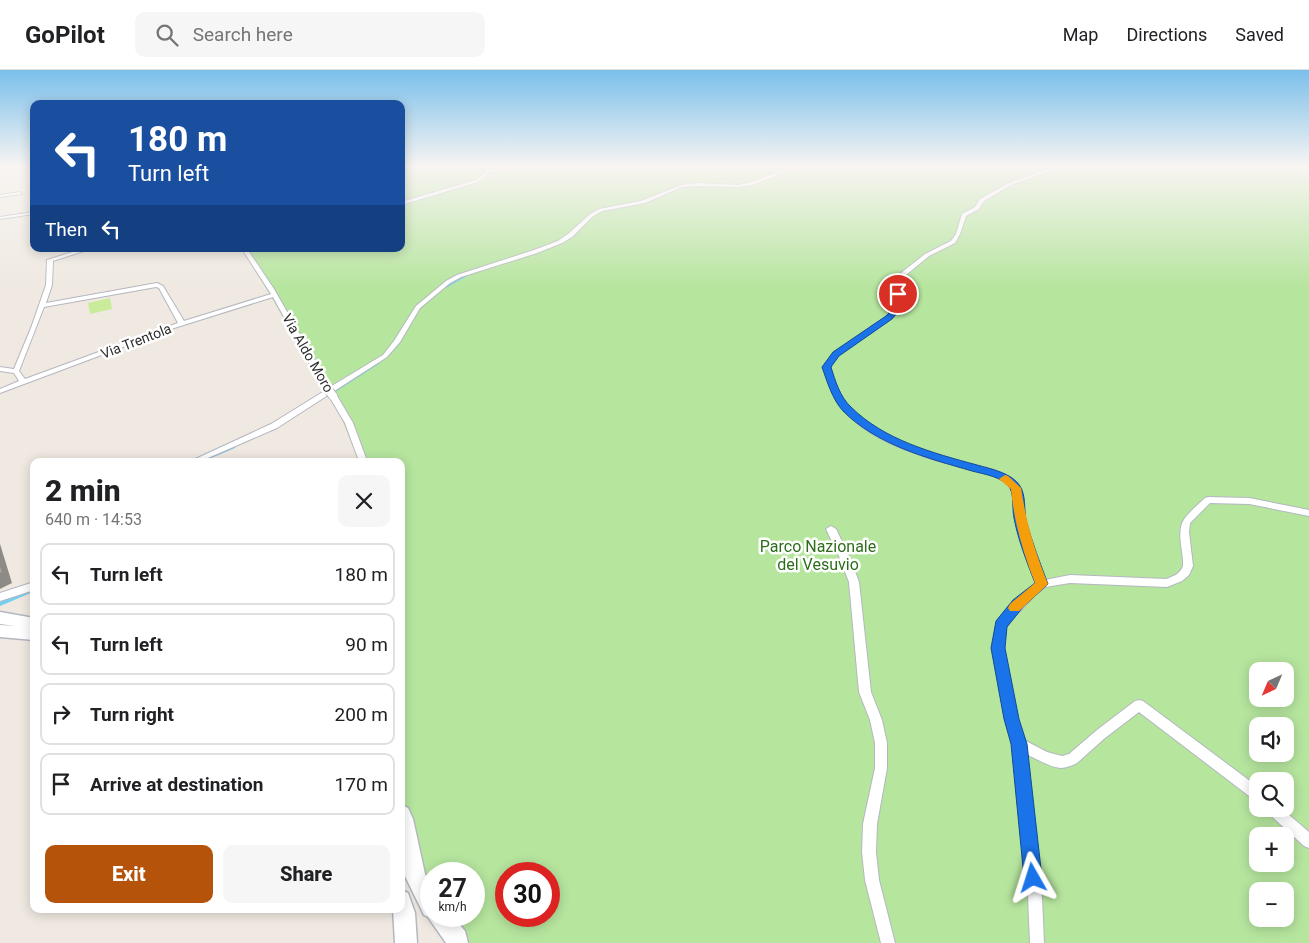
<!DOCTYPE html>
<meta charset="utf-8">
<style>
:root{--surface:#fff;--page:#f6f6f6;--text:#202124;--muted:#757577;--line:#e0e0e0;--accent:#b45309}
body{margin:0;font-family:Roboto,sans-serif;background:var(--page);color:var(--text);height:100vh;display:flex;flex-direction:column;font-size:19px;white-space:nowrap}
*{box-sizing:border-box;margin:0}
p{font-size:16px;color:var(--muted)}
.icon{flex:none;width:28px;height:28px;fill:none;stroke:currentColor;stroke-width:2;stroke-linecap:round;stroke-linejoin:round}
.map{position:relative;flex:1;overflow:hidden}
.details{position:absolute;left:30px;top:388px;width:375px;height:455px;display:flex;flex-direction:column;background:var(--surface);border-radius:10px;box-shadow:0 2px 12px #0003}
.details>*{flex:none}
.top-card{position:absolute;left:30px;top:30px;width:375px;height:152px;border-radius:10px;box-shadow:0 2px 12px #0003;background:#1a4fa0;color:#fff;overflow:hidden}
.needle{width:32px;rotate:224deg}
.buttons{position:absolute;left:1249px;top:592px;display:grid;gap:10px}
.buttons a{display:grid;place-items:center;width:45px;height:45px;border-radius:10px;background:var(--surface);box-shadow:0 2px 12px #0003;font-size:25px}
.speed{position:absolute;left:420px;top:792px;display:flex;gap:10px;font-size:25px;font-weight:700;text-align:center}
.speed>*{display:grid;place-content:center;width:65px;height:65px;border-radius:50%;background:var(--surface);box-shadow:0 2px 12px #0003;line-height:1}
.speed small{font-size:12px;font-weight:400}
.speed .limit{border:8px solid #d22;background:#fff;color:#111}
.pin{position:absolute;display:grid;place-items:center;width:42px;height:42px;color:#fff;margin:-21px;border:2px solid #fff;border-radius:50%;box-shadow:0 1px 5px #0007}
.me{position:absolute;width:55px;margin:-28px;rotate:354deg;stroke-linejoin:round;filter:drop-shadow(0 0 4px #0008)}
.turn{display:flex;align-items:center;gap:18px;height:105px;padding:0 15px;font-size:22px}
.turn .icon{width:65px;height:65px;stroke-width:2.5}
.turn b{display:block;font-size:35px;line-height:42px}
.then{display:flex;align-items:center;height:48px;padding:0 15px;background:#0003;gap:10px;font-size:19px}
.round{display:grid;place-items:center;flex:none;width:52px;height:52px;border-radius:10px;background:var(--page)}
.head{display:flex;align-items:center;justify-content:space-between;height:85px;padding:0 15px}
h1{font-size:30px;font-weight:800;line-height:38px}
.action{display:flex;gap:10px;margin-top:auto;padding:10px 15px}
.action a{flex:1;height:58px;border-radius:10px;background:var(--accent);color:#fff;font-size:20px;font-weight:800;line-height:58px;text-align:center}
.action a+a{background:var(--page);color:var(--text)}
ul{padding:0;list-style:none}
li{display:flex;align-items:center;gap:15px;height:62px;margin:0 10px 8px;padding:0 5px;border:2px solid var(--line);border-radius:10px}
li div{flex:1}
li b{display:block;font-size:19px}
li em{font-style:normal}
header{display:flex;align-items:center;gap:30px;box-sizing:border-box;height:70px;padding:0 25px;background:var(--surface);border-bottom:1px solid var(--line)}
header strong{font-size:24px}
nav{display:flex;gap:28px;margin-inline-start:auto;font-size:18px}
.search{width:350px;height:45px;background:var(--page);display:flex;align-items:center;gap:12px;box-sizing:border-box;padding:0 18px;border-radius:10px;color:var(--muted);font-size:19px}
.map>svg:first-child{display:block}
</style>
<header>
<strong>GoPilot</strong>
<div class="search"><svg class="icon" aria-label="search" viewBox="0 0 24 24"><circle cx="10" cy="10" r="6"/><path d="M15 15l6 6"/></svg>Search here</div>
<nav><a>Map</a><a>Directions</a><a>Saved</a></nav>
</header>
<div class="map">
<svg width="1309" height="873" viewBox="0 0 1309 873">
<rect width="100%" height="100%" fill="#efe9e1"/>
<path fill="#b6e59e" fill-rule="evenodd" d="M401,97h908v776h-851l-20,-27h36v-42h-43v32l-30,-44v-401h-42l-20,-49 -96,-163h158zM1258,601h27v28h-27zM1258,656h27v28h-27zM1258,711h27v28h-27zM1258,766h27v28h-27zM506,804h43v42h-43zM1258,821h27v28h-27z"/>
<path fill="#c9ec9a" d="M110,228l2,11 -22,5 -2,-11z"/>
<g fill="none" stroke-linecap="round" stroke-linejoin="round">
<path stroke="#75cff0" stroke-width="2" d="M858,97h15
M774,104l12,-6 9,-1
M513,190l23,-7
M444,218l25,-14
M389,284l9,-10"/>
<path stroke="#75cff0" stroke-width="2.5" d="M333,322l45,-29
M201,391l33,-14"/>
<path stroke="#75cff0" stroke-width="4" d="M0,534l33,-14"/>
<defs>
<path id="minor" d="M518,97h13l-41,5 -12,10 -77,23v-3l75,-22 12,-10z
M792,97h10l-15,4 -34,14 -15,2 -40,-1 -16,1 -37,16 -43,8 -10,6 -20,20 -10,6 -25,10 -76,24 -11,6 -30,25 -20,34 -13,15 -110,71 -76,33h-10l80,-37 55,-34 -3,-2 -50,-91 -102,32 -171,64v-4l19,-8 -5,-8 -14,-2v-4l14,2 17,-41 15,-43 1,-25 35,-11h8l-37,12 -1,24 -6,18 111,-20 6,3 21,35 87,-27 -29,-45h5l27,40 56,98 53,-32 11,-14 22,-35 30,-25 11,-6 77,-25 24,-9 10,-7 21,-19 10,-6 42,-8 41,-16 16,-2 40,2 14,-3zM156,217l3,1 19,35 -153,56 -6,-8 25,-64z
M1059,97h11l-18,3 -41,15 -27,16 -5,8 -13,7 -6,18 -5,9 -26,13 -23,19 -10,38 -5,6 -53,36 -9,12c4,12 9,24 16,35 26,36 80,50 121,61 17,4 40,7 52,22 8,11 5,28 8,41 5,18 12,36 19,54l25,-5 96,4c8,-3 14,-5 17,-13 1,-15 -8,-35 2,-48 5,-7 13,-13 20,-20l3,-1 41,1 60,12v6l-60,-12 -39,-1 -20,20 -1,9 4,34 -4,9 -7,6 -15,6 -97,-4 -25,4 -13,11 -26,28 -3,22 14,71 7,21 23,12 15,4 7,-2 28,-24 38,-29 4,-1 4,1 115,86v14l-5,-2 -114,-87 -34,26 -28,25c-4,2 -11,5 -16,5 -12,-1 -24,-9 -35,-14l16,143 2,46h-14l-2,-46 -15,-153 -8,-25 -12,-71 4,-26 27,-30 13,-9 -12,-31 -8,-24 -4,-35c-7,-21 -51,-26 -71,-31 -11,-3 -22,-7 -33,-11 -24,-9 -50,-22 -67,-43 -9,-12 -15,-26 -19,-41l11,-14 53,-36 3,-4 11,-40 24,-19 26,-13 5,-7 6,-20 13,-7 5,-8 29,-16 41,-15z
M20,122l2,2 -22,3v-2z
M34,142v2l-34,5v-2z
M330,324h6l17,29 14,38h-8l-14,-38 -16,-27z
M831,456l5,3 13,27 10,26 12,110 11,28 5,23v25l-10,56 -1,28 3,28 16,63h-14l-16,-63 -3,-28 1,-28 12,-56v-25l-5,-23 -11,-28 -10,-110 -10,-26 -13,-27z
M34,512v8l-34,11v-8z
M1267,739h15l27,23v16l-5,-2 -36,-33z"/>
<path id="secondary" d="M0,542l34,6v22l-34,-3v-12l15,1 -15,-2z
M401,735l7,3 5,11 12,55 6,13v29h21l13,15 3,12h-22l-18,-26 -4,-2 -19,-39 -4,-21z
M401,820l7,3 7,20 2,30h-22l-2,-34h8z"/>
</defs>
<use href="#minor" stroke="#b4b7c1" stroke-width="2"/>
<use href="#secondary" stroke="#b4b7c1" stroke-width="3"/>
<use href="#minor" fill="#fff" fill-rule="evenodd"/>
<use href="#secondary" fill="#fff" fill-rule="evenodd"/>
<defs>
<path id="minor-bridge" d="M327,318l6,8"/>
</defs>
<use href="#minor-bridge" stroke="#b4b7c1" stroke-width="10" stroke-linecap="butt"/>
<use href="#minor-bridge" stroke="#fff" stroke-width="8"/>
</g>
<path fill="#8e8b86" d="M0,474l12,39 -12,6z"/>
<path fill="#cbc7bf" stroke="#8e8b86" d="M0,495l2,7 -2,1z"/>
<linearGradient id="sky" x2="0" y2="1"><stop stop-color="#7abfeb"/><stop offset="0.44" stop-color="#f8f5f2"/><stop offset="1" stop-color="#f8f5f2" stop-opacity="0"/></linearGradient>
<rect width="1309" height="219" fill="url(#sky)"/>
<path fill="#1a73e8" stroke="#114b97" d="M898,222l3,2 -4,19 -5,6 -53,37 -8,11c4,13 9,30 20,40 33,33 82,46 126,58 14,4 35,8 43,21 6,9 4,24 6,34 6,22 14,43 22,64l-25,23 -16,20 -2,21 14,71 8,25 15,134 -2,6 -7,3 -6,-3 -3,-6 -13,-134 -7,-25 -13,-71 5,-27 17,-21 22,-17c-8,-21 -17,-43 -21,-65 -2,-9 0,-22 -4,-30 -6,-11 -27,-14 -38,-17 -45,-13 -95,-26 -129,-60 -11,-12 -16,-30 -21,-44l11,-15 53,-36 3,-3 5,-19z"/>
<path fill="#f59e0b" d="M1005,405l3,1 13,12c5,34 14,64 27,96l-29,27h-9l-2,-3 2,-4 25,-21c-12,-31 -21,-61 -24,-94l-12,-10z"/>
<g text-anchor="middle" stroke-width="5" stroke-linejoin="round" paint-order="stroke">
<g font-size="14" fill="#2e2e2e" stroke="#fff">
<text transform="translate(136 271) rotate(-21)" y="5">Via Trentola</text>
<text transform="translate(308 283) rotate(60)" y="5">Via Aldo Moro</text>
</g>
<g font-size="16" fill="#2c6e1b" stroke="#fff">
<text x="818" y="482">Parco Nazionale<tspan x="818" dy="18">del Vesuvio</tspan></text>
</g>
</g>
</svg>
<div class="buttons">
<a><svg class="needle" viewBox="-14 -14 28 28"><path d="M0-13l5 13h-10z" fill="#e53935"/><path d="M0 13l5-13h-10z" fill="#757577"/></svg></a>
<a><svg class="icon" aria-label="sound" viewBox="0 0 24 24"><path d="M4 9h4l5-4v14l-5-4H4zM17 9q2 3 0 6"/></svg></a>
<a><svg class="icon" aria-label="search" viewBox="0 0 24 24"><circle cx="10" cy="10" r="6"/><path d="M15 15l6 6"/></svg></a>
<a>+</a>
<a>−</a>
</div>
<div class="speed"><div>27<small>km/h</small></div><div class="limit">30</div></div>
<div class="pin" style="left:898px;top:224px;background:#d93025"><svg class="icon" aria-label="arrive" viewBox="0 0 24 24"><path d="M6 21V4h12l-3 4 3 4H6"/></svg></div>
<svg class="me" style="left:1033px;top:808px" viewBox="-20 -20 40 40"><path d="M0-17L14 15 0 8-14 15z" fill="#1a73e8" stroke="#fff" stroke-width="4"/></svg>
<div class="top-card">
<div class="turn"><svg class="icon" aria-label="left" viewBox="0 0 24 24"><path d="M17 20v-9H6M10 6l-5 5 5 5"/></svg><div><b>180 m</b>Turn left</div></div>
<div class="then">Then<svg class="icon" aria-label="left" viewBox="0 0 24 24"><path d="M17 20v-9H6M10 6l-5 5 5 5"/></svg></div>
</div>
<section class="details">
<div class="head"><div><h1>2 min</h1><p>640 m · 14:53</p></div><a class="round"><svg class="icon" aria-label="close" viewBox="0 0 24 24"><path d="M6 6l12 12M18 6L6 18"/></svg></a></div>
<ul>
<li><svg class="icon" aria-label="left" viewBox="0 0 24 24"><path d="M17 20v-9H6M10 6l-5 5 5 5"/></svg><div><b>Turn left</b></div><em>180 m</em></li>
<li><svg class="icon" aria-label="left" viewBox="0 0 24 24"><path d="M17 20v-9H6M10 6l-5 5 5 5"/></svg><div><b>Turn left</b></div><em>90 m</em></li>
<li><svg class="icon" aria-label="right" viewBox="0 0 24 24"><path d="M7 20v-9h11M14 6l5 5-5 5"/></svg><div><b>Turn right</b></div><em>200 m</em></li>
<li><svg class="icon" aria-label="arrive" viewBox="0 0 24 24"><path d="M6 21V4h12l-3 4 3 4H6"/></svg><div><b>Arrive at destination</b></div><em>170 m</em></li>
</ul>
<div class="action"><a>Exit</a><a>Share</a></div>
</section>
</div>
